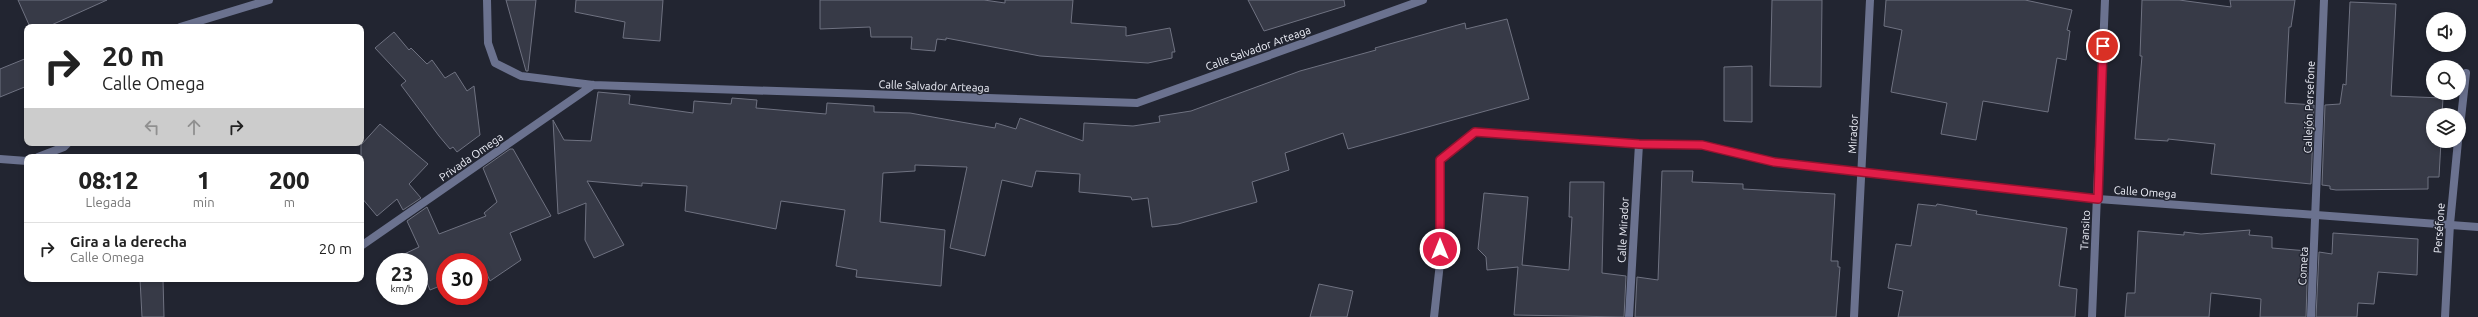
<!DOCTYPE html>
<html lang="es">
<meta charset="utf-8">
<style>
:root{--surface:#fff;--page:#f6f6f6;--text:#222;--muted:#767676;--line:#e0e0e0}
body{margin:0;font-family:Ubuntu,sans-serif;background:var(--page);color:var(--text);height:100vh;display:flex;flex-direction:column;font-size:15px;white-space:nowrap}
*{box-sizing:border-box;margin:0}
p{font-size:13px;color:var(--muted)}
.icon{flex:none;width:22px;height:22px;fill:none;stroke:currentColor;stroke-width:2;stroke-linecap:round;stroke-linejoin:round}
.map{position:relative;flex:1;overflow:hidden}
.side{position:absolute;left:24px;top:154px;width:340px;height:128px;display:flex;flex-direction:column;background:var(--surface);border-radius:8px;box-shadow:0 2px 6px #0003}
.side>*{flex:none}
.hud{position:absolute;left:24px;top:24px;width:340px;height:122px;border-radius:8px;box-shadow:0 2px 6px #0003;background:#fff;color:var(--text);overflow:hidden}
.fabs{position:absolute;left:2426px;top:12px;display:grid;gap:8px}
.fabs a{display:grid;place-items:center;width:40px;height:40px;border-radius:50%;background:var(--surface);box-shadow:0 2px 6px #0003;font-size:20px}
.speed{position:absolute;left:376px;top:253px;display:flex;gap:8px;font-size:20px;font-weight:700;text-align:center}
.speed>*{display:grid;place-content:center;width:52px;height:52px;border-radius:50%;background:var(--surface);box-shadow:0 2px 6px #0003;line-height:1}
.speed small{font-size:10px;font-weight:400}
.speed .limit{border:6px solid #d22;background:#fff;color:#111}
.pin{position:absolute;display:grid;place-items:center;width:34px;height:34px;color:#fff;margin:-17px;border:2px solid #fff;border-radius:50%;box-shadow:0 1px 4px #0007}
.me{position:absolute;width:44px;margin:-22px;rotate:0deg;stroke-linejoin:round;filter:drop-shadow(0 0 3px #0008)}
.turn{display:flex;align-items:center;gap:14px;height:84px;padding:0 12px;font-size:18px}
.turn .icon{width:52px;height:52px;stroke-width:2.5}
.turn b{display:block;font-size:28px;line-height:34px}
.lanes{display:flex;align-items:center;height:38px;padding:0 12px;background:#0003;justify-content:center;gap:20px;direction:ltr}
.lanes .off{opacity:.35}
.eta{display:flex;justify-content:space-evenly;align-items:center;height:68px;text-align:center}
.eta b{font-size:24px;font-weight:800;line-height:28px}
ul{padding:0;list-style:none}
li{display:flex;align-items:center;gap:12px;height:52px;padding:0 12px;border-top:1px solid var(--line)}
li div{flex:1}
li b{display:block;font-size:15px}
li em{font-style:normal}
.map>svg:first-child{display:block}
</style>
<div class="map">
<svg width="2478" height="317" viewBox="0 0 2478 317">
<rect width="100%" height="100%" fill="#222531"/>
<path fill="#373a47" stroke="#6f7281" d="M18,0h89l-60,27h-17z
M506,0h30l-8,71h-2z
M576,0h87l-3,41 -37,-3 2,-16 -50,-10z
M820,0h164l21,3v-3h68l-2,23 55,4v9l44,-8 5,24h-3v6l-24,5 -108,-7 -94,-18v2l-9,-1 -2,12 -24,-2 1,-12h-41l-1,-10 -50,2z
M1248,0h96l1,6 -81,25z
M1772,0h50l-1,87 -51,-1z
M1886,0h139l47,10 -5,20 3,1 -4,29 -9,-2 -9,54 -65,-11 -7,39 -35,-6 6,-31 -56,-11 11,-62 -18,-4z
M2142,0h37l52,7 -1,-7h65l-4,27h-2l-4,76 29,2 -3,79 -100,-10 4,-30 -47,-5v2l-33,-2 7,-83h-2z
M2350,2l46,2 -5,92 52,2 -1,17h-9v26h8l-2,36h-11v12l-92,1 -6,-1v-3l-8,-1 3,-80 15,-1 3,-20 3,1z
M1507,19l22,80 -181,50 -5,-16 -58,20 4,17 -37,12 5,20 -79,22 -26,3 -4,-29 -16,2 -1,-3 -52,-5 1,-18 -44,-3 -4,16 -30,-7 -17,76 -35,-8 17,-81 -52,-2v6l-32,2 -3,49 65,8 -4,56 -85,-9 1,-7 -21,-4 9,-56 -64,-9 -5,28 -91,-18 2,-25 -45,-3v3l-55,-5 37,64 -30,13 -9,-18 1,-37 -28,11 -5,-94 11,20 27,1 7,-49 32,3 -1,9 64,9 1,-12 37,3 1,-6 25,2 -1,8 70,6 1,-11 47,3v6l36,1 85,15 1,-5 20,6 4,-11 63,23 1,-18 49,3 27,-4 -1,-6 32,-5 109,-40 76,-21 -1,-2 90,-25 1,6z
M394,32l15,18 2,-2 16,16 5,-4 13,18 10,-6 12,19 7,-5 6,49 -23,17 -4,-5 -3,2 -11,-13 -38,-51 5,-4 -31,-33z
M27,58v28l-27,11v-28z
M1752,66v56l-28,-1v-54z
M380,124l48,40 -19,20 12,14 -18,12 -6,-11 -20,17 -16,-19v-52z
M510,149h3l38,67 -41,17 11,27 -31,21 -4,-9 -7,3v-13h-34v22l-15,6 -5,-12 -6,3v-19h-21v-5l21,-10 -12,-26 20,-14 12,27 47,-18 -2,-3 13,-11 -14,-34z
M1662,171h31l-1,11 51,2v5l92,5 -4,67h7v6h2l-4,50h-201l2,-40 21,3z
M1570,182h34l-2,91 24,3 -2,41 -110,-2 4,-48 -31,3 -1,-13 -8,-8 6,-56 44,4 -6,68 47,5 3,-53h-3z
M1918,204l18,2 1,-2 40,7 -1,3 91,14 -8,58 18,3 -2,28h-177l5,-26 -15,-3 8,-44 15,2z
M2250,230l-1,5 23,2v11l36,3 -2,66h-46l1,-18 -50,-6 -2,24h-84l2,-24h8l3,-62 46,4v-3l17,2z
M2333,233l85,6 -1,36 -39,-3 -4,32 -16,-1 -1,14h-41l3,-65 13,2z
M140,279h23l1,38h-22z
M1319,284l34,7 -6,26h-37z"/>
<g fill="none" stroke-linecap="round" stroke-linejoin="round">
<path stroke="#6b728f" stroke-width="8" d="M487,0l1,43 7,20 26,13 72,9 544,18 286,-103
M180,27l89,-27
M2459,136l7,-63
M38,157l26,-10 4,-4
M0,159l27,2
M361,246l232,-161
M1434,317l6,-54v-103l35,-28 164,12 63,1 72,17 324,37 380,28
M1629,317l10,-173
M1854,317l16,-317
M2092,317l13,-317
M2311,317l13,-317
M2445,317l5,-93 8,-83"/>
</g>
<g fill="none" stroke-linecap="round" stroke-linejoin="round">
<defs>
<path id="route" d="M1440,249v-89l35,-28 164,12 63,1 72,17 324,37 5,-153"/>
</defs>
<use href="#route" stroke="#92132f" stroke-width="10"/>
<use href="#route" stroke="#e11d48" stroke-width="7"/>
</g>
<g text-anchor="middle" stroke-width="3" stroke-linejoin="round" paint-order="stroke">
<g font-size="11" fill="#f1f3fc" stroke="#222531">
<text transform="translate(1258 48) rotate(-20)" y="4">Calle Salvador Arteaga</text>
<text transform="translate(934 86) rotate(2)" y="4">Calle Salvador Arteaga</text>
<text transform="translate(2309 107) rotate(-88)" y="4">Callejón Persefone</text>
<text transform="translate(1853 134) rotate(-87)" y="4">Mirador</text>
<text transform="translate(471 157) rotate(-35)" y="4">Privada Omega</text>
<text transform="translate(2145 192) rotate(4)" y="4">Calle Omega</text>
<text transform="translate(2439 228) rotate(-86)" y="4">Perséfone</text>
<text transform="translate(1623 230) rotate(-87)" y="4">Calle Mirador</text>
<text transform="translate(2085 230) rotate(-87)" y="4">Transito</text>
<text transform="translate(2303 266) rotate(-87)" y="4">Cometa</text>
</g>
</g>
</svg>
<div class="fabs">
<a><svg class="icon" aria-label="sound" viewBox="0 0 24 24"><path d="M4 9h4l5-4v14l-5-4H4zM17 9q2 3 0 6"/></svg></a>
<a><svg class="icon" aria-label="search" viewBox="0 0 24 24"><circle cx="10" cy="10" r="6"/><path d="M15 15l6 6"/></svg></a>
<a><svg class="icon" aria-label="layers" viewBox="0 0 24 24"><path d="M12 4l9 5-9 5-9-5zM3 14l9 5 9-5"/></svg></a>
</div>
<div class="speed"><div>23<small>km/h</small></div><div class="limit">30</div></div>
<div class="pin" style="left:2103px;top:46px;background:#d93025"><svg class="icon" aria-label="arrive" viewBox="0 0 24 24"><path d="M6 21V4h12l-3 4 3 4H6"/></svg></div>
<svg class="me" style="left:1440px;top:249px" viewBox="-20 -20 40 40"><circle r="17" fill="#e11d48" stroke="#fff" stroke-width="3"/><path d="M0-11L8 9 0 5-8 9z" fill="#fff"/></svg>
<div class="hud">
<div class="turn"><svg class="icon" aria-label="right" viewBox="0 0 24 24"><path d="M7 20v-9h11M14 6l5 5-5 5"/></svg><div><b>20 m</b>Calle Omega</div></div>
<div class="lanes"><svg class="icon off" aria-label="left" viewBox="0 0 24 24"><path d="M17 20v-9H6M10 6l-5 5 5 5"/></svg><svg class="icon off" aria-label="ahead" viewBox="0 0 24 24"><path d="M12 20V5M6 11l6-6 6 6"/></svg><svg class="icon" aria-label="right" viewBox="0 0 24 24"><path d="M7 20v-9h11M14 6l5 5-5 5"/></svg></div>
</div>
<section class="side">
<div class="eta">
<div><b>08:12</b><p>Llegada</p></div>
<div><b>1</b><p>min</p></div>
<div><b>200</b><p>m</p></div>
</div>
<ul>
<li><svg class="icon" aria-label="right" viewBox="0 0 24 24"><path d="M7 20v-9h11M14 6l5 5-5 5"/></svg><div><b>Gira a la derecha</b><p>Calle Omega</p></div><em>20 m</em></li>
</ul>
</section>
</div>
